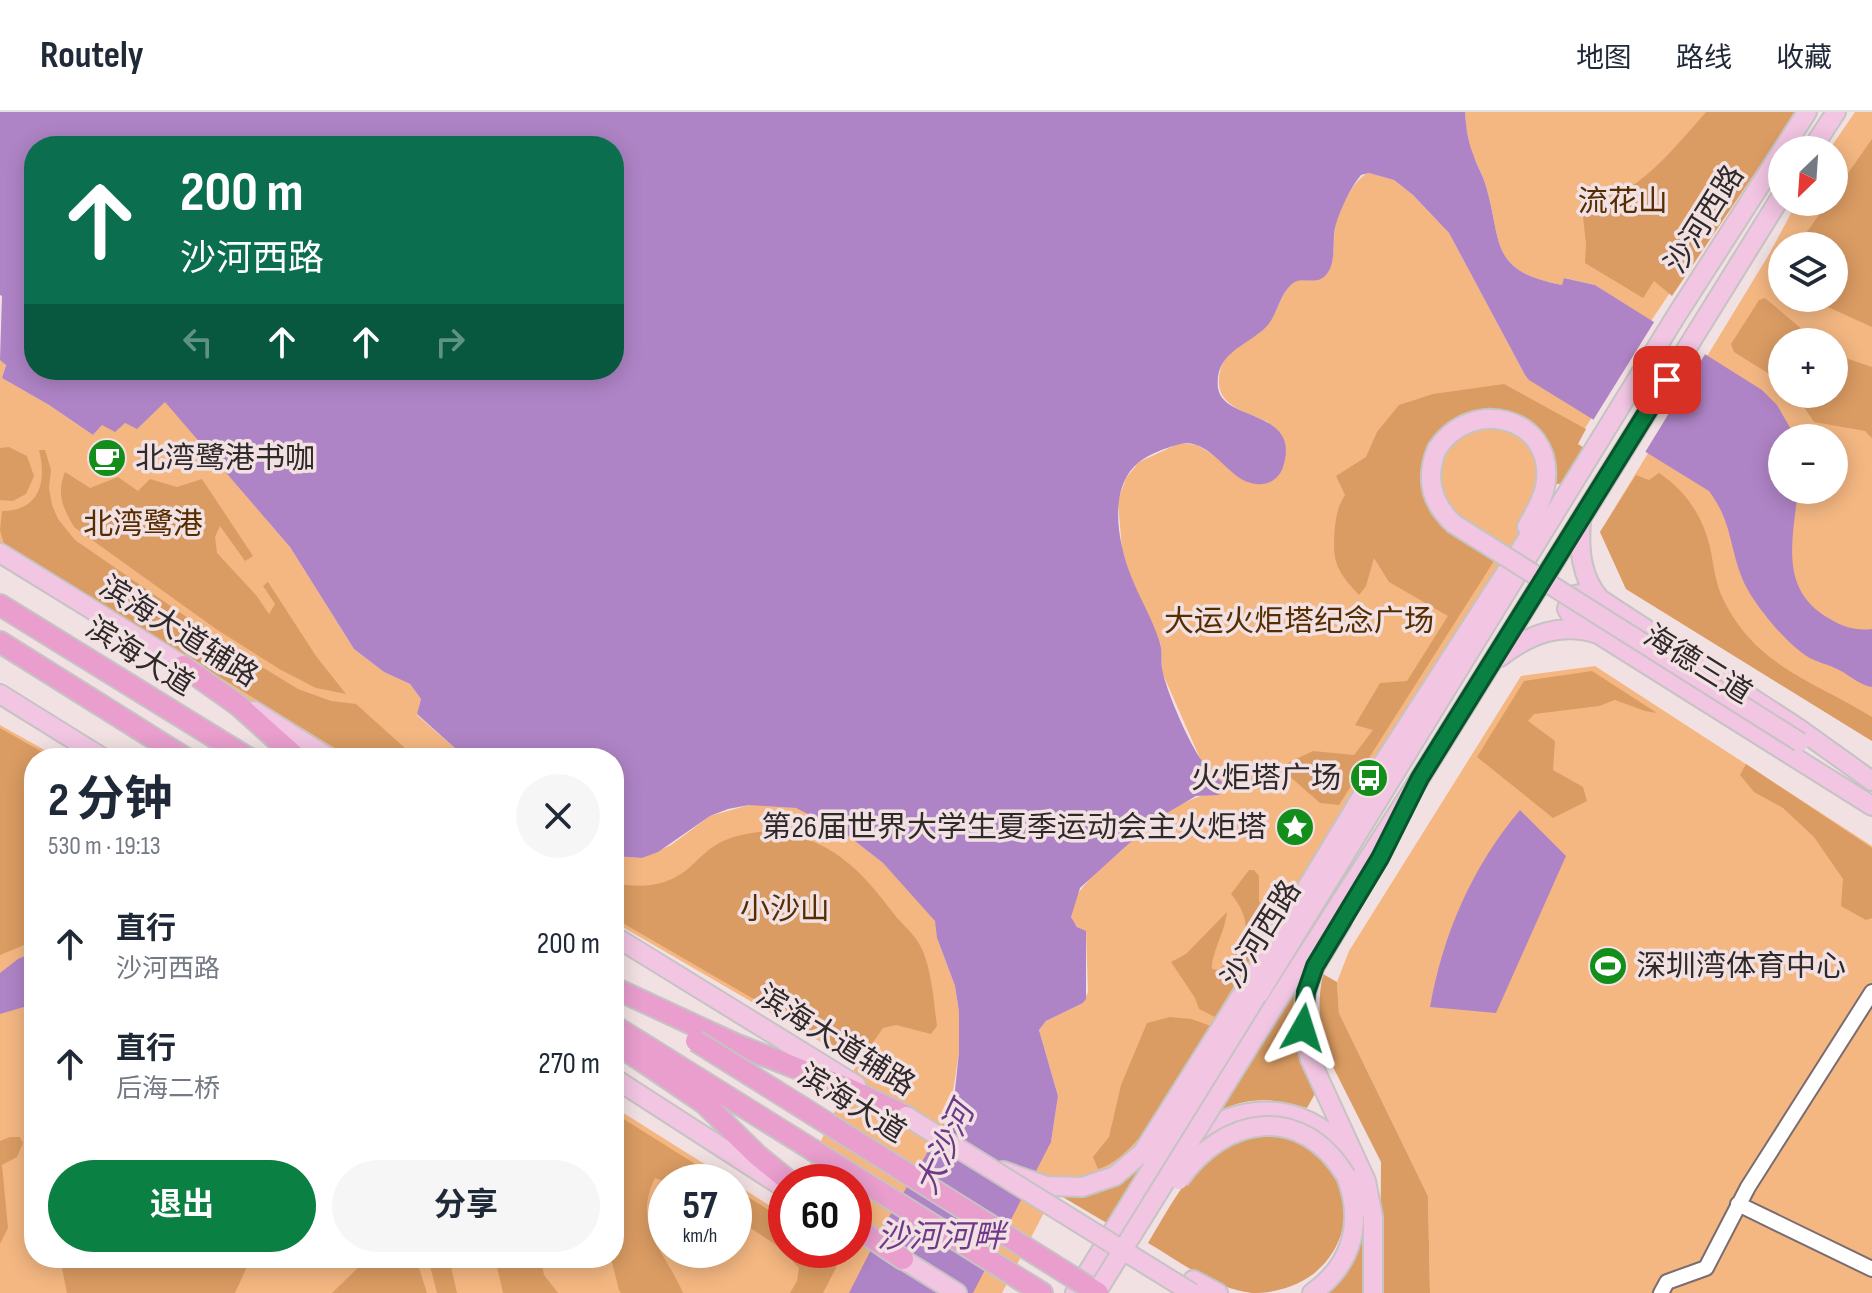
<!DOCTYPE html>
<html lang="zh">
<meta charset="utf-8">
<style>
:root{--surface:#fff;--page:#f6f6f7;--text:#1f2937;--muted:#747a83;--line:#e0e1e3;--accent:#0b8043}
body{margin:0;font-family:"Sofia Sans Condensed","Noto Sans SC",sans-serif;background:var(--page);color:var(--text);height:100vh;display:flex;flex-direction:column;font-size:30px;white-space:nowrap}
*{box-sizing:border-box;margin:0}
p{font-size:26px;color:var(--muted)}
.icon{flex:none;width:44px;height:44px;fill:none;stroke:currentColor;stroke-width:2;stroke-linecap:round;stroke-linejoin:round}
.map{position:relative;flex:1;overflow:hidden}
.details{position:absolute;left:24px;top:636px;width:600px;height:520px;display:flex;flex-direction:column;background:var(--surface);border-radius:32px;box-shadow:0 4px 20px #0003}
.details>*{flex:none}
.guide{position:absolute;left:24px;top:24px;width:600px;height:244px;border-radius:32px;box-shadow:0 4px 20px #0003;background:#0b6e4f;color:#fff;overflow:hidden}
.needle{width:52px;rotate:205deg}
.fabs{position:absolute;left:1768px;top:24px;display:grid;gap:16px}
.fabs a{display:grid;place-items:center;width:80px;height:80px;border-radius:50%;background:var(--surface);box-shadow:0 4px 20px #0003;font-size:40px}
.speed{position:absolute;left:648px;top:1052px;display:flex;gap:16px;font-size:40px;font-weight:700;text-align:center}
.speed>*{display:grid;place-content:center;width:104px;height:104px;border-radius:50%;background:var(--surface);box-shadow:0 4px 20px #0003;line-height:1}
.speed small{font-size:20px;font-weight:400}
.speed .limit{border:12px solid #d22;background:#fff;color:#111}
.pin{position:absolute;display:grid;place-items:center;width:68px;height:68px;color:#fff;margin:-34px;border-radius:16px;box-shadow:0 4px 12px #0006}
.me{position:absolute;width:88px;margin:-44px;rotate:6deg;stroke-linejoin:round;filter:drop-shadow(0 0 6px #0008)}
.turn{display:flex;align-items:center;gap:28px;height:168px;padding:0 24px;font-size:36px}
.turn .icon{width:104px;height:104px;stroke-width:2.5}
.turn b{display:block;font-size:56px;line-height:68px}
.lanes{display:flex;align-items:center;height:76px;padding:0 24px;background:#0003;justify-content:center;gap:40px;direction:ltr}
.lanes .off{opacity:.35}
.round{display:grid;place-items:center;flex:none;width:84px;height:84px;border-radius:42px;background:var(--page)}
.headline{display:flex;align-items:center;justify-content:space-between;height:136px;padding:0 24px}
h1{font-size:48px;font-weight:700;line-height:60px}
.primary-button{display:flex;gap:16px;margin-top:auto;padding:16px 24px}
.primary-button a{flex:1;height:92px;border-radius:48px;background:var(--accent);color:#fff;font-size:32px;font-weight:700;line-height:92px;text-align:center}
.primary-button a+a{background:var(--page);color:var(--text)}
ul{padding:0;list-style:none}
li{display:flex;align-items:center;gap:24px;height:120px;padding:0 24px}
li div{flex:1}
li b{display:block;font-size:30px}
li em{font-style:normal}
header{display:flex;align-items:center;gap:48px;box-sizing:border-box;height:112px;padding:0 40px;background:var(--surface);border-bottom:2px solid var(--line)}
header strong{font-size:38px}
nav{display:flex;gap:44px;margin-inline-start:auto;font-size:28px}
.map>svg:first-child{display:block}
</style>
<header>
<strong>Routely</strong>
<nav><a>地图</a><a>路线</a><a>收藏</a></nav>
</header>
<div class="map">
<svg width="1872" height="1181" viewBox="0 0 1872 1181">
<rect width="100%" height="100%" fill="#f2e1e3"/>
<path fill="#f4b782" fill-rule="evenodd" d="M1465,0h326l-140,209 -56,-36 -30,-7 -3,7c-75,-14 -59,-44 -77,-102 -3,-10 -8,-19 -12,-28 -5,-14 -7,-28 -8,-43z
M1855,0h17v629l-246,-152 -26,-57 168,-276 29,-54h37v-52h-5zM1782,134h52v52h-52zM1782,230h52v52h-52zM1782,326h52v52h-52z
M1369,61l25,7 19,15 36,38 76,142 67,42 -440,713c-29,28 -48,48 -91,50l-59,113h-1002v-568l59,33h-25v500h580v-151l119,75h-67v68h68v-67l52,33v34h68v-68h-52l55,-119 -243,-141v-66l28,2 29,-13 39,-29 39,-11h24l23,3 21,9 25,14 41,32 53,58 1,17 18,48 4,26v40l-10,66 102,24 7,-46 -19,-66 7,-9 37,-18 5,-11 -2,-60c-43,-20 17,-65 34,-80 12,-11 24,-25 38,-34 15,-10 33,-20 50,-24l-6,-31 -40,-91 -1,-27 -31,-70 -8,-26 -4,-48 8,-23 13,-16 41,-19 17,2 20,12 15,14 36,-49c-21,-10 -52,-16 -49,-44 1,-11 5,-20 13,-27 12,-10 27,-19 38,-30 9,-11 10,-27 22,-37 10,-10 28,3 37,-14 6,-13 4,-29 6,-42 2,-15 19,-51 34,-55z
M0,248l6,4 -4,14 47,27 44,30 9,-10 23,-2 12,5 28,-27 125,146 64,102 30,23 26,12 11,15 -4,16 49,43h-121l-345,-210z
M1595,554l277,180v447h-442l-2,-97 -89,-183 -2,-31 12,-31 172,-275z"/>
<path fill="#db9c63" d="M1706,0h90l-124,184 -18,-15 -11,17 -58,-35 1,-19 -4,-36c55,-12 88,-55 124,-96z
M1872,27v188l-64,-29h26v-52h-37l31,-44h6v-9z
M1765,186l52,44h-35v40l-48,-30 -3,-8 28,-44z
M1834,242l38,13v71l-7,-7 -51,-9 -19,-28h39z
M1504,272l82,45 -8,15 8,5 -22,34 -12,2v-18l-53,-52 -70,40 21,76 44,30 -155,244 -19,-2 -41,-36 34,-16 41,4 19,-25 -18,-5 25,-42 27,-2 41,-65 -59,-34 -15,-24 -8,28 -7,9c-24,-25 -27,-35 -24,-69 2,-13 3,-20 10,-31l-9,-19 30,-19 11,-25 22,-27 34,-11z
M9,335l18,9 7,20 -8,18 -13,7 -13,-1v-52z
M39,338h6l6,20 -2,18 3,17 6,14 17,21 158,109 65,40 33,12 25,3 60,54h-65l-347,-214 -4,-14 2,-19c38,0 45,-30 37,-61z
M65,360l25,16 28,-11 20,14 12,-12 27,8 25,-8 51,77 -8,5 -25,-35 -5,11 2,16 39,42 13,19 6,-10 -12,-18 5,-4 48,74 30,38 -30,-6 -35,-18 -65,-41 -142,-102c-11,-19 -18,-33 -9,-55z
M1659,361c27,18 43,42 51,74 4,19 5,36 14,54 33,66 90,80 148,116v24l-246,-152 -26,-57 36,-57 13,5z
M1592,559l65,42 -12,-2 -30,-11 -16,6 -65,8 -6,7 27,20 -2,29 30,17 4,14 -34,17 -76,-61 47,-76z
M0,616l53,30h-19v183l-34,14z
M1746,652l126,84v70l-6,2 -25,-14 2,-27 -29,-42 -31,-29 -29,-16 -14,-17z
M770,719c61,7 89,37 124,83 7,9 18,18 24,28 13,19 16,60 19,84l-6,8 -35,-9 -13,3 -19,27 -19,-3 -231,-134v-35c28,6 56,3 77,-17 10,-9 18,-18 30,-24 14,-7 33,-10 49,-11z
M1249,758h5l5,6v26l18,1 4,5 -66,109 -16,-8 -4,-11 -24,-36 15,-8 41,-42c-2,20 -16,42 -15,57l7,1c26,-26 38,-44 12,-76z
M1309,850l-10,26 17,104 -9,16c-35,-10 -57,-12 -91,4z
M1323,862l14,8 2,31 89,183 2,97h-50l1,-131 -54,-107c-8,-27 -10,-53 -4,-81z
M1170,905l21,2 20,7c-23,38 -70,132 -113,143l-5,-12 16,-20 12,-52 26,-62z
M614,1001l110,69h-58l-11,-4c-24,48 11,74 28,115h-62l-2,-3 -8,-32h3z
M1256,1023c123,-2 115,158 -4,158 -37,-4 -73,-32 -104,-50 19,-31 44,-81 78,-98 9,-4 20,-6 30,-10z
M10,1025h10l3,6 -6,14 -15,8 6,63 -8,16v-103z
M1153,1044l-43,69 -54,-32c41,3 67,-10 97,-37z
M734,1076l52,33v29h47l6,4 -3,14 -13,25h-33l7,-12 2,-13 -20,-21 -45,-30z
M1362,1083l4,26 -3,72h-37c31,-29 30,-58 36,-98z
M60,1146h191l-16,35h-168z
M368,1146h48l11,35h-95z
M428,1146h21l8,35h-20z
M495,1146h46l3,17 14,18h-55z"/>
<path fill="#af84c6" fill-rule="evenodd" d="M0,0h1465c1,15 3,29 8,42 3,10 9,19 12,29 18,58 2,88 77,102l2,-7 31,7 167,105 15,15 19,33h-14v52h16c-5,49 -20,100 32,129 13,8 27,12 42,10v58c-13,-2 -21,-11 -33,-17 -11,-6 -24,-8 -34,-15 -21,-14 -54,-54 -63,-77 -13,-33 -10,-56 -33,-87l-180,-111 -4,-5 -76,-142 -36,-38 -19,-15 -25,-7 -8,2c-11,13 -20,33 -25,49 -5,15 2,39 -11,52 -10,10 -24,-1 -33,8 -13,11 -14,30 -25,42 -19,20 -53,26 -49,62 5,34 84,21 65,79 -6,18 -25,21 -40,13 -20,-11 -39,-45 -66,-35 -12,3 -29,10 -38,17 -32,26 -21,81 -8,114 9,23 22,44 29,67 3,9 0,20 3,30 5,22 26,70 39,88 5,8 14,15 21,22l-4,12 -23,1 -41,24 -75,68 -9,29 6,10 9,4v68l-3,4 -37,18 -7,9 19,66 -7,46 -78,151h-124l31,-61 68,-114 7,-28 4,-38v-40l-4,-26 -18,-48 -2,-17 -52,-58 -41,-32 -46,-23 -47,-3 -21,4 -18,7 -52,36 -16,6 -28,-2v-98h-148l-49,-44 4,-15 -11,-15 -26,-12 -30,-23 -64,-102 -125,-145 -28,27 -12,-6 -10,9 -13,-7 -9,10 -44,-30 -47,-27 4,-13 -6,-5 2,-64 -2,-1zM34,34h580v224h-580z
M1520,698l46,46 -70,157 -66,-6c13,-73 42,-140 90,-197z
M34,840v52l-34,10v-41l18,-14z"/>
<path fill="#f2e1e3" d="M1656,207l51,32 -63,103 -52,-32z"/>
<g fill="none" stroke-linecap="round" stroke-linejoin="round">
<defs>
<path id="minor" d="M1738,1092l134,65
M1661,1181l6,-11 39,-14 42,-81 124,-195"/>
<path id="major" d="M1811,38l25,-38
M1437,337c35,-53 115,-32 109,31 -1,16 -11,32 -19,47
M1581,407c-2,30 -1,57 19,80l198,129 74,53
M0,441l195,120
M1584,481l-13,3 -4,13 6,10 16,9
M1500,545c30,-23 60,-35 98,-23l274,172
M0,582l103,64
M254,599l75,47
M1342,809l-27,45 -9,26 -3,36 7,31 56,122 7,36v76
M614,824l242,149
M1274,894l146,-228 362,-583
M614,966l172,111
M1190,1028c52,-40 110,-39 156,9
M1003,1059l43,15 36,1 33,-11 28,-24 110,-175 111,-184 177,-275
M891,1140l66,41
M1193,1168l25,13
M1075,1181l601,-977 131,-204
M1312,1181c40,-28 52,-71 34,-117"/>
<path id="highway" d="M0,493l248,153
M0,530l185,116
M183,554l55,39 59,53
M614,876l121,56 112,44 59,28
M614,914l428,267
M614,930l90,61 53,52 33,27
M854,1114l49,33"/>
</defs>
<use href="#minor" stroke="#7b6c6e" stroke-width="18"/>
<use href="#major" stroke="#c5c3c3" stroke-width="22"/>
<use href="#highway" stroke="#c5c3c3" stroke-width="24"/>
<use href="#minor" stroke="#fff" stroke-width="14"/>
<use href="#major" stroke="#f2c5e2" stroke-width="18"/>
<use href="#highway" stroke="#e99ece" stroke-width="20"/>
<defs>
<path id="major-bridge" d="M1437,337c-12,29 -6,54 17,75l346,218
M906,1004l286,177
M1179,1068c45,-64 122,-78 167,-4
M1096,1181l178,-287"/>
<path id="highway-bridge" d="M696,929l402,252"/>
</defs>
<use href="#major-bridge" stroke="#c5c3c3" stroke-width="22" stroke-linecap="butt"/>
<use href="#highway-bridge" stroke="#c5c3c3" stroke-width="24" stroke-linecap="butt"/>
<use href="#major-bridge" stroke="#f2c5e2" stroke-width="18"/>
<use href="#highway-bridge" stroke="#e99ece" stroke-width="20"/>
</g>
<g fill="none" stroke-linecap="round" stroke-linejoin="round">
<defs>
<path id="route" d="M1303,916l3,-36 9,-26 65,-108 40,-80 247,-398"/>
</defs>
<use href="#route" stroke="#07532c" stroke-width="20"/>
<use href="#route" stroke="#0b8043" stroke-width="14"/>
</g>
<defs>
<symbol id="cafe-disc" viewBox="-11 -11 22 22"><circle r="9.5" fill="#138e1a" stroke="#f2e1e3"/><path d="M-5.5-4.5H6V0H3Q3 3.5 0 3.5H-2.5Q-5.5 3.5-5.5 0ZM3-3.2v2h1.7v-2ZM-6 4.5H4V6H-6Z" fill="#fff"/></symbol>
<symbol id="bus-disc" viewBox="-11 -11 22 22"><circle r="9.5" fill="#138e1a" stroke="#f2e1e3"/><path d="M-5-6H5V4H4V6H2V4H-2V6H-4V4H-5ZM-3.5-4V0h7V-4ZM-3.5 1.2v1.5H-2V1.2ZM2 1.2v1.5H3.5V1.2Z" fill="#fff"/></symbol>
<symbol id="sight-disc" viewBox="-11 -11 22 22"><circle r="9.5" fill="#138e1a" stroke="#f2e1e3"/><path d="M0-6L1.8-2.2L6-1.7L2.9 1.2L3.7 5.4L0 3.3L-3.7 5.4L-2.9 1.2L-6-1.7L-1.8-2.2Z" fill="#fff"/></symbol>
<symbol id="stadium-disc" viewBox="-11 -11 22 22"><circle r="9.5" fill="#138e1a" stroke="#f2e1e3"/><path d="M0-5a6.5 5 0 1 0 0 10a6.5 5 0 1 0 0-10ZM-3.5-1.8h7v3.6h-7Z" fill="#fff"/></symbol>
</defs>
<g fill-rule="evenodd">
<use href="#cafe-disc" x="85" y="324" width="44" height="44"/>
<use href="#bus-disc" x="1347" y="644" width="44" height="44"/>
<use href="#sight-disc" x="1273" y="693" width="44" height="44"/>
<use href="#stadium-disc" x="1586" y="832" width="44" height="44"/>
</g>
<g text-anchor="middle" stroke-width="7" stroke-linejoin="round" paint-order="stroke">
<g font-size="30" fill="#562d00" stroke="#f2e1e3">
<text x="1623" y="99">流花山</text>
<text x="143" y="422">北湾鹭港</text>
<text x="1299" y="519">大运火炬塔纪念广场</text>
<text x="785" y="807">小沙山</text>
</g>
<g font-size="30" fill="#2f292a" stroke="#f2e1e3">
<text transform="translate(1704 107) rotate(-58)" y="10">沙河西路</text>
<text transform="translate(179 519) rotate(32)" y="10">滨海大道辅路</text>
<text transform="translate(140 544) rotate(32)" y="10">滨海大道</text>
<text transform="translate(1698 552) rotate(32)" y="10">海德三道</text>
<text transform="translate(1261 822) rotate(-58)" y="10">沙河西路</text>
<text transform="translate(836 928) rotate(32)" y="10">滨海大道辅路</text>
<text transform="translate(852 991) rotate(32)" y="10">滨海大道</text>
</g>
<g font-size="30" fill="#2f292a" stroke="#f2e1e3" text-anchor="start">
<text x="135" y="356">北湾鹭港书咖</text>
<text x="1341" y="676" text-anchor="end">火炬塔广场</text>
<text x="1267" y="725" text-anchor="end">第26届世界大学生夏季运动会主火炬塔</text>
<text x="1636" y="864">深圳湾体育中心</text>
</g>
<g font-size="32" font-style="italic" fill="#6f3989" stroke="#f2e1e3">
<text transform="translate(944 1036) rotate(-65)" y="11">大沙河</text>
<text x="941" y="1135">沙河河畔</text>
</g>
</g>
</svg>
<div class="fabs">
<a><svg class="needle" viewBox="-14 -14 28 28"><path d="M0-13l5 13h-10z" fill="#e53935"/><path d="M0 13l5-13h-10z" fill="#747a83"/></svg></a>
<a><svg class="icon" aria-label="layers" viewBox="0 0 24 24"><path d="M12 4l9 5-9 5-9-5zM3 14l9 5 9-5"/></svg></a>
<a>+</a>
<a>−</a>
</div>
<div class="speed"><div>57<small>km/h</small></div><div class="limit">60</div></div>
<div class="pin" style="left:1667px;top:268px;background:#d93025"><svg class="icon" aria-label="arrive" viewBox="0 0 24 24"><path d="M6 21V4h12l-3 4 3 4H6"/></svg></div>
<svg class="me" style="left:1303px;top:916px" viewBox="-20 -20 40 40"><path d="M0-17L14 15 0 8-14 15z" fill="#0b8043" stroke="#fff" stroke-width="4"/></svg>
<div class="guide">
<div class="turn"><svg class="icon" aria-label="ahead" viewBox="0 0 24 24"><path d="M12 20V5M6 11l6-6 6 6"/></svg><div><b>200 m</b>沙河西路</div></div>
<div class="lanes"><svg class="icon off" aria-label="left" viewBox="0 0 24 24"><path d="M17 20v-9H6M10 6l-5 5 5 5"/></svg><svg class="icon" aria-label="ahead" viewBox="0 0 24 24"><path d="M12 20V5M6 11l6-6 6 6"/></svg><svg class="icon" aria-label="ahead" viewBox="0 0 24 24"><path d="M12 20V5M6 11l6-6 6 6"/></svg><svg class="icon off" aria-label="right" viewBox="0 0 24 24"><path d="M7 20v-9h11M14 6l5 5-5 5"/></svg></div>
</div>
<section class="details">
<div class="headline"><div><h1>2 分钟</h1><p>530 m · 19:13</p></div><a class="round"><svg class="icon" aria-label="close" viewBox="0 0 24 24"><path d="M6 6l12 12M18 6L6 18"/></svg></a></div>
<ul>
<li><svg class="icon" aria-label="ahead" viewBox="0 0 24 24"><path d="M12 20V5M6 11l6-6 6 6"/></svg><div><b>直行</b><p>沙河西路</p></div><em>200 m</em></li>
<li><svg class="icon" aria-label="ahead" viewBox="0 0 24 24"><path d="M12 20V5M6 11l6-6 6 6"/></svg><div><b>直行</b><p>后海二桥</p></div><em>270 m</em></li>
</ul>
<div class="primary-button"><a>退出</a><a>分享</a></div>
</section>
</div>
